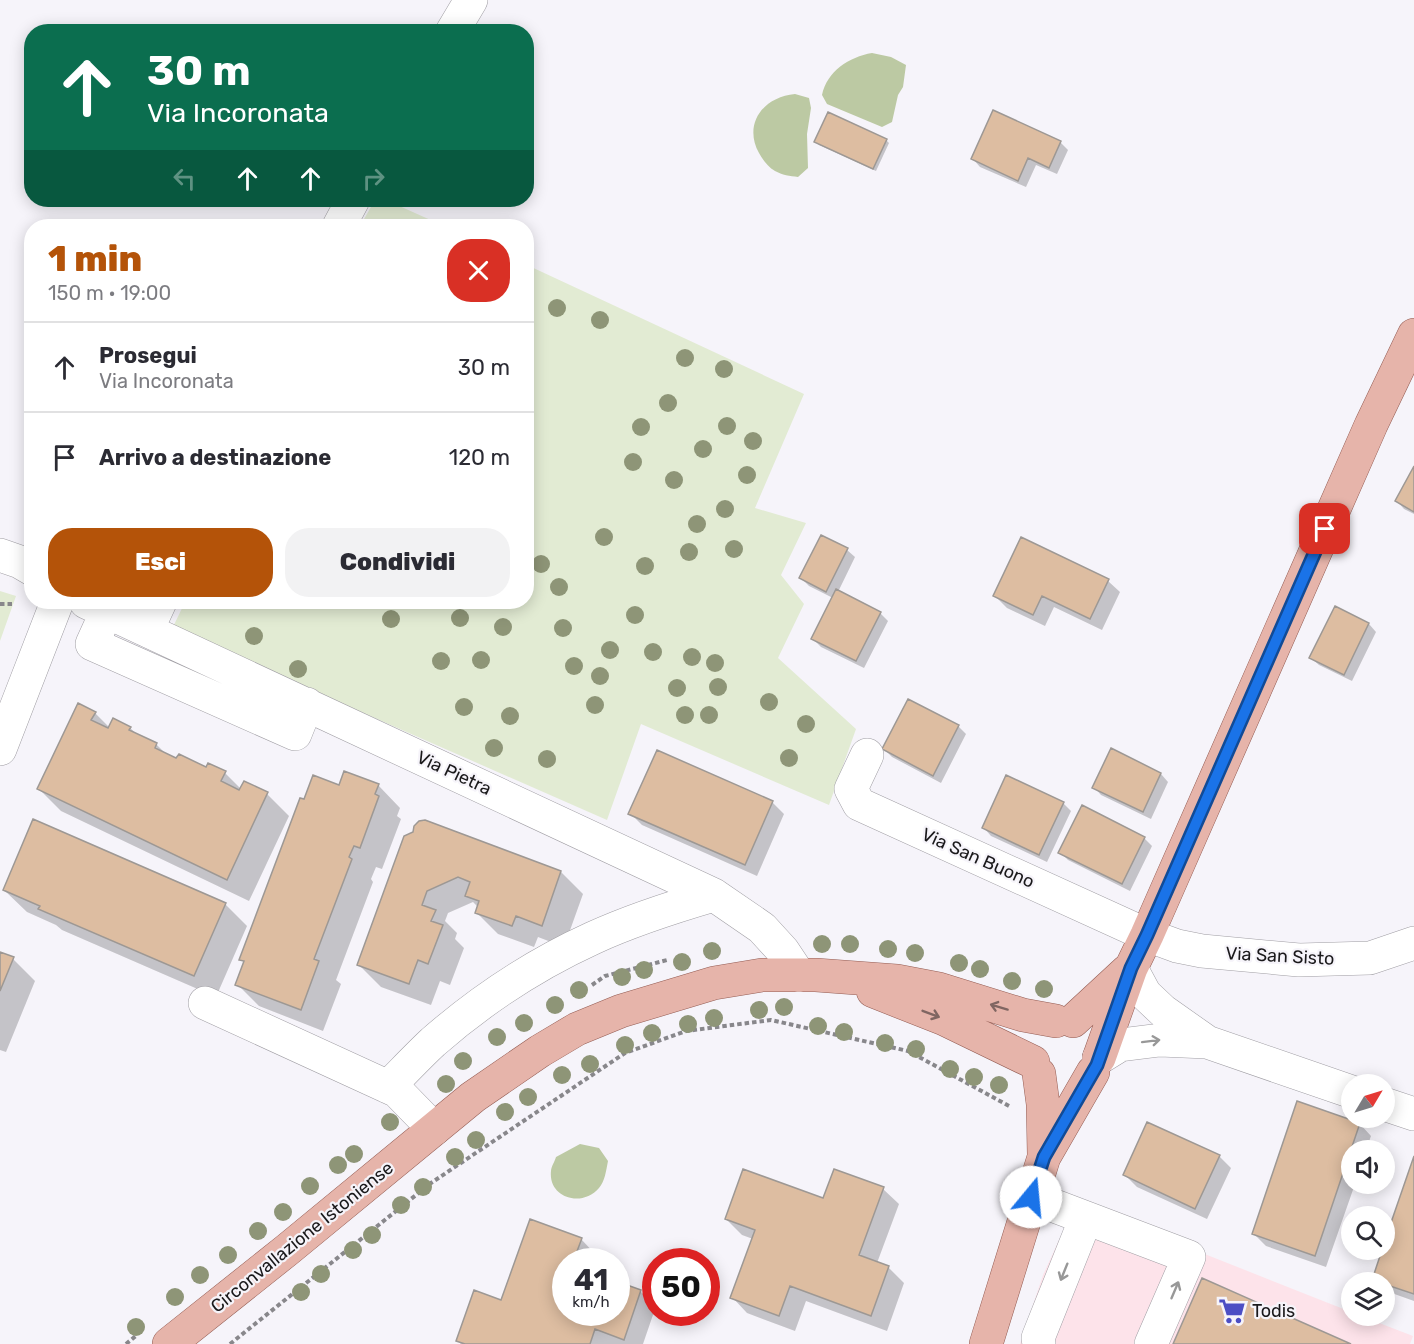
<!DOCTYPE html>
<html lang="it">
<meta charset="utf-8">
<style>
:root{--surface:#fff;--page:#f2f2f3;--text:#2b2b33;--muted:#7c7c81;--line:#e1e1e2;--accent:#b45309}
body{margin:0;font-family:Rubik,sans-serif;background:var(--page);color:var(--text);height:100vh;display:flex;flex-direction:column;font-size:22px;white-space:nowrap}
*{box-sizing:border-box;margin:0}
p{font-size:20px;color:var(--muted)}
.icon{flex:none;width:33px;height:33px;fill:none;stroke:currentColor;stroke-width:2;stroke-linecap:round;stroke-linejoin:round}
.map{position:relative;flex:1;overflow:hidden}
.sheet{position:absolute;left:24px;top:219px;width:510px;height:390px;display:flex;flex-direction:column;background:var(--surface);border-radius:24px;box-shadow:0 3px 15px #0003}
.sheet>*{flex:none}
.banner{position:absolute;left:24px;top:24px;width:510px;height:183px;border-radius:24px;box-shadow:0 3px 15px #0003;background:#0b6e4f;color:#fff;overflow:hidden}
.needle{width:39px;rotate:52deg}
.tools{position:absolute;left:1341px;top:1074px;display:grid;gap:12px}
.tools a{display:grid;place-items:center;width:54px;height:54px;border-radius:50%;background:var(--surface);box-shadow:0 3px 15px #0003;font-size:30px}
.speed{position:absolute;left:552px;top:1248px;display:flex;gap:12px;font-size:30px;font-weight:700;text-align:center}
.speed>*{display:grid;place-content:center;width:78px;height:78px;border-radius:50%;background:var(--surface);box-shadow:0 3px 15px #0003;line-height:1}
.speed small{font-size:15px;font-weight:400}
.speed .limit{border:9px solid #d22;background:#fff;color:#111}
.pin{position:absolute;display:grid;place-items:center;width:51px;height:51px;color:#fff;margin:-26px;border-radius:12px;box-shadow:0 3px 9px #0006}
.me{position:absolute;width:66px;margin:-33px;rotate:17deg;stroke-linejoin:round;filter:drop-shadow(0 0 4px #0008)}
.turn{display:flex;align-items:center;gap:21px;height:126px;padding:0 24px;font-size:27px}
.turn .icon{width:78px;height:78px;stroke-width:2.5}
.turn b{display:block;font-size:42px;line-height:51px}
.lanes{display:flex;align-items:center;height:57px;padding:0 24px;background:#0003;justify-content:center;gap:30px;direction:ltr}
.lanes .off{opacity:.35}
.round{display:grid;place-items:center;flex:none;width:63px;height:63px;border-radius:24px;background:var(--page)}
.summary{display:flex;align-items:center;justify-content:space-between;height:102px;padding:0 24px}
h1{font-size:36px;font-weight:800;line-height:45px;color:var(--accent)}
.primary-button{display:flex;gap:12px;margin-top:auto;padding:12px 24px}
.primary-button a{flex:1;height:69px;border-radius:24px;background:var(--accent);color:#fff;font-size:24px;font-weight:800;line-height:69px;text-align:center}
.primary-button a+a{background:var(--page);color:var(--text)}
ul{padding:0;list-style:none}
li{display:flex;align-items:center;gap:18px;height:90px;padding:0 24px;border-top:2px solid var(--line)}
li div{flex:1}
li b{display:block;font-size:22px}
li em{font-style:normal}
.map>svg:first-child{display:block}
</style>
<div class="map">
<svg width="1414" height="1344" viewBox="0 0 1414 1344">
<rect width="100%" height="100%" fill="#f6f4fa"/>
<path fill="#fde3ea" d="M1076,1203l275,109 1,4h9l52,20 -3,8h-390l23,-69z"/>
<path fill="#e2ebd3" d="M375,200h11l58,26h-84z
M527,265l277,129 -49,114 51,15 -25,52 23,29 -26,54 78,71 -27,76 -188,-81 -34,96 -435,-191 13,-27h341z
M0,591l16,5 -16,45z"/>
<path fill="#bcc9a3" d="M872,53l19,4 15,8 -3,22 -5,8 -6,27 -10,5 -55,-23 -5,-9c5,-24 27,-38 50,-42z
M795,94l14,4 2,10 -4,26 1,34 -10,9c-8,-1 -16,-2 -23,-6 -7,-4 -12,-11 -16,-18 -16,-29 4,-56 36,-59z
M580,1144l19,4 9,13c-2,10 -3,20 -9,27 -17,20 -51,10 -48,-17 0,-4 4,-10 5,-14z"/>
<path fill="#0003" d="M886,140l3,3 -13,28 -57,-26 -3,-3z
M1060,142l8,8 -11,24 -21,-9 -10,22 -46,-20 -7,-8z
M1414,469v45l-10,-5 -7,-8z
M847,550l8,7 -17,35 42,21 8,8 -24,47 -43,-21 -8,-8 20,-41 -24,-12 -8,-8z
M1108,581l12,11 -18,38 -48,-23 -9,19 -38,-18 -12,-12z
M1335,608l34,16 7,8 -24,49 -33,-16 -8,-7z
M95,713l15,15h20l9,8 17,8 12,12 39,13 2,-4 16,8 16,16 4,-6 22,11 22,22 -40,85 -188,-90 -22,-22z
M958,726l8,8 -25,49 -49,-26 -8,-8z
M1111,750l50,24 7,8 -17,37 -50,-24 -7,-8z
M378,785l22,23 -3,8 4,3 -19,50 -6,-2 -5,12 2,3 -37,98 5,4 -18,47 -64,-25 -22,-22 8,-20 -4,-5 63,-158 36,-14z
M772,802l12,12 -27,62 -115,-51 -12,-12z
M1063,803l8,8 -24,51 -56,-26 -7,-8z
M425,822l136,50 22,22 -19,53 -26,-10 -4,10 -36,-13 -22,-22 2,-5 -5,-5 -25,11 -3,8 12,12 -2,6 9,9 -14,37 -10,-4 -9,24 -50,-18 -22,-22 56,-132z
M1144,838l8,8 -22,45 -62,-31 -8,-8z
M4,890l221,14 22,22 -31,71 -154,-67 -6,-5 -29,-13z
M0,953l13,6 22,22 -29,71 -6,-2z
M1360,1124l11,12 -5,14h-14v34h3l-29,83 -60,-21 -12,-12z
M1219,1156l12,12 -24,51 -70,-32 -12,-12z
M1414,1161v140l-28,-10 -2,-9h-7l-3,-3z
M835,1171l48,18 16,15 -22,59 11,4 16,16 -17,48 -81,-30 -11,30 -48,-18 -15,-16 21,-58 -11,-4 -16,-16 98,-19z
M581,1239l15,16 -2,7h-28v50h50l24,-21 16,15 -13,38h-182l-4,-4z"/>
<path fill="#ddbda1" stroke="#9d9894" stroke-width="1.5" d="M993,110l68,31 -12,27 -21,-10 -10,23 -47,-22z
M828,112l59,27 -14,30 -59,-27z
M1414,466v46l-19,-11z
M821,535l27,13 -22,44 -27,-14z
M1021,537l88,42 -19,40 -48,-23 -9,19 -40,-19z
M836,589l45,23 -25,49 -45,-22z
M1335,606l34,17 -25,52 -35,-17z
M908,699l51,26 -26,51 -51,-27z
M78,703l18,9 -5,8 17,8 5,-10 18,9 -2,3 28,13 -2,5 21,10 3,-4 27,13 2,-4 18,8 -5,10 18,9 5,-9 24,11 -41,88 -190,-91z
M1111,748l50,25 -18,39 -51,-24z
M657,750l116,51 -28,64 -117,-51z
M344,771l35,13 -4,10 4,2 -19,52 -6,-2 -5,11 3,2 -38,100 5,2 -18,49 -66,-25 9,-24 -5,-1 61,-162 4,1 9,-24 26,10z
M1006,775l58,27 -25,53 -57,-27z
M1082,805l63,32 -23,47 -64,-31z
M33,819l193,84 -32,73 -156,-67 2,-3 -37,-16z
M425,820l136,51 -19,55 -26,-10 -4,10 -37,-13 4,-12 -14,-5 5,-14 -12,-5 -31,14 -5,14 14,5 -5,11 12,4 -15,39 -10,-4 -9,24 -52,-19 47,-129 9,-4 1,-6 5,-5z
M0,952l14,5 -14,34z
M1297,1101l63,22 -45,133 -63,-22z
M1147,1122l73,33 -25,54 -72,-34z
M1414,1156v138l-42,-14 10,-30h2v-7z
M743,1169l80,29 11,-29 50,18 -25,68 30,11 -18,50 -81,-30 -11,30 -49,-18 25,-68 -30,-11z
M530,1219l52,19 -9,24h-7v50h50v-31l25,9 -17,50 -29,-11 -5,15h-125l-9,-3 18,-51 27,10z
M1202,1278l149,66h-178z"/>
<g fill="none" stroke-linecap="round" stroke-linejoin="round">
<defs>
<path id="minor" d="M452,32l19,-32
M339,226l14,-26
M0,555l20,7 12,7
M86,602l628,293 48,33 21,23 16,24
M107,611l-15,33 203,90 12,-30
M147,630l13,-28
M0,749l57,-147
M867,755l-16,34 8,15 288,131 30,11 25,5 97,9 71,-2 44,-15
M1131,968l14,26 18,17 44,31 145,50
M205,1003l192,88 37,38
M1099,1058l21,-13 40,-5 47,2
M388,1087c15,-15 30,-31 45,-45 48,-42 103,-78 160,-104 39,-18 80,-31 121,-43
M1384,1104l30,10
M1031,1197l158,60 -38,87
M1039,1344l-1,-6 48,-120"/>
<path id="major" d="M873,991l71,28 89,43
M1073,1021l54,-50
M1099,1058l32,-90 16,-33 224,-510 43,-90
M1039,1074l4,30 1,51
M169,1344l118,-94 186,-153 67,-46 37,-22 44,-18 93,-28 48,-8h54l81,6 42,8 84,26 33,6
M986,1344l58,-187 49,-85"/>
</defs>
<use href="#minor" stroke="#a09ea4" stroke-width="34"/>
<use href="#major" stroke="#945d54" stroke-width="34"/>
<path stroke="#88878b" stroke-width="4" stroke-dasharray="4.5 3" stroke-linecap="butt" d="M0,604h13
M592,985l13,-9 62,-16
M126,1344l11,-9
M230,1344l201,-161 194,-130 61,-22 85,-11 137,31 103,56"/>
<use href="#minor" stroke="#fff" stroke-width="33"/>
<use href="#major" stroke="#e6b4aa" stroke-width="33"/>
</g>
<g fill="#8e9577">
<circle cx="557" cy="308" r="9"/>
<circle cx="600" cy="320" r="9"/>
<circle cx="685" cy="358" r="9"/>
<circle cx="724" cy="369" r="9"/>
<circle cx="668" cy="403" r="9"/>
<circle cx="727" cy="426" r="9"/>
<circle cx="641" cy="427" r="9"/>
<circle cx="753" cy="441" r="9"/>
<circle cx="703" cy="449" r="9"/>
<circle cx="633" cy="462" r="9"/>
<circle cx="747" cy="475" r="9"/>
<circle cx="674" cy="480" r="9"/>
<circle cx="725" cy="509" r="9"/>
<circle cx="697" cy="524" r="9"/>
<circle cx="604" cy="537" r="9"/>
<circle cx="734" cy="549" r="9"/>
<circle cx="689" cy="552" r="9"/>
<circle cx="541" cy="564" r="9"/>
<circle cx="645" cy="566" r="9"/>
<circle cx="559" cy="587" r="9"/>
<circle cx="635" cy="615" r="9"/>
<circle cx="460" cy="618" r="9"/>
<circle cx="391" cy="619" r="9"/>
<circle cx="503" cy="627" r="9"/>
<circle cx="563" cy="628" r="9"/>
<circle cx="254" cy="636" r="9"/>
<circle cx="610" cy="650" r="9"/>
<circle cx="653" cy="652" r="9"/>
<circle cx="692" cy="657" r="9"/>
<circle cx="481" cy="660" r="9"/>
<circle cx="441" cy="661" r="9"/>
<circle cx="715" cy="663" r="9"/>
<circle cx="574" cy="666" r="9"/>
<circle cx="298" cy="669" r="9"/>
<circle cx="600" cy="676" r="9"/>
<circle cx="718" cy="687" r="9"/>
<circle cx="677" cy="688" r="9"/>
<circle cx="769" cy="702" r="9"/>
<circle cx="595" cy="705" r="9"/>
<circle cx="464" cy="707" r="9"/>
<circle cx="685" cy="715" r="9"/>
<circle cx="709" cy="715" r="9"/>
<circle cx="510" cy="716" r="9"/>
<circle cx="806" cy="724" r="9"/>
<circle cx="494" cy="748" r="9"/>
<circle cx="789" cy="758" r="9"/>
<circle cx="547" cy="759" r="9"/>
<circle cx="822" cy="944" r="9"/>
<circle cx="850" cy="944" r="9"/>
<circle cx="888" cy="949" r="9"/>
<circle cx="712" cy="951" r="9"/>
<circle cx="915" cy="953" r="9"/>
<circle cx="682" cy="962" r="9"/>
<circle cx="959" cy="963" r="9"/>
<circle cx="980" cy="969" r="9"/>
<circle cx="644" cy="970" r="9"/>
<circle cx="622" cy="977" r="9"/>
<circle cx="1012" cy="981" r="9"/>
<circle cx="1044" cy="989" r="9"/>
<circle cx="579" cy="990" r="9"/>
<circle cx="555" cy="1005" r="9"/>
<circle cx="784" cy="1007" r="9"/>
<circle cx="759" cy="1010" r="9"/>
<circle cx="714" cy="1018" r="9"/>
<circle cx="524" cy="1023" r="9"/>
<circle cx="688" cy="1024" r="9"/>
<circle cx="818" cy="1026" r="9"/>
<circle cx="844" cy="1032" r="9"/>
<circle cx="652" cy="1033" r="9"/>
<circle cx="497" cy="1037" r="9"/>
<circle cx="885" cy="1043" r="9"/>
<circle cx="625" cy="1045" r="9"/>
<circle cx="916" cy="1049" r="9"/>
<circle cx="463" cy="1061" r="9"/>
<circle cx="590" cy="1064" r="9"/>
<circle cx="950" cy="1069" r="9"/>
<circle cx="562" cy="1075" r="9"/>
<circle cx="974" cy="1077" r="9"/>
<circle cx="446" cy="1084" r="9"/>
<circle cx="999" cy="1085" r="9"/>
<circle cx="528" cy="1097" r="9"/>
<circle cx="505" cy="1112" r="9"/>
<circle cx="390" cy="1122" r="9"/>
<circle cx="476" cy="1140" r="9"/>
<circle cx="354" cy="1154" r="9"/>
<circle cx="455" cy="1157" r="9"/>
<circle cx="338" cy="1165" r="9"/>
<circle cx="310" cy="1186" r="9"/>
<circle cx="423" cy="1187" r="9"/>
<circle cx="401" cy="1205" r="9"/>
<circle cx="283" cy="1212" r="9"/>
<circle cx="258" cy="1231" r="9"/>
<circle cx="372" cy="1235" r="9"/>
<circle cx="353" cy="1250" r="9"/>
<circle cx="228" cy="1255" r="9"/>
<circle cx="321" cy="1274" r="9"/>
<circle cx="200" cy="1275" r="9"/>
<circle cx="301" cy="1292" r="9"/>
<circle cx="175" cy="1297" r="9"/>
<circle cx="136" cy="1327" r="9"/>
</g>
<defs><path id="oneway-shaft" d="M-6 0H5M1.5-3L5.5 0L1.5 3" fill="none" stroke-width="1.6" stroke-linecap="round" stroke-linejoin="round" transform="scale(1.5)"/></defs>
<g stroke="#806662">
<use href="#oneway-shaft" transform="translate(999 1007) rotate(-163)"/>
<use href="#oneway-shaft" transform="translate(931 1014) rotate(21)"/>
</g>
<g stroke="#989898">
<use href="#oneway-shaft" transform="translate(1151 1041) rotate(-7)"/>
<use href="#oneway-shaft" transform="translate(1064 1272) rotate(112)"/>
<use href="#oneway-shaft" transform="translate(1175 1290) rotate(-67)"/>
</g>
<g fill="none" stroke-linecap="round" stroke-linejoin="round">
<defs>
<path id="route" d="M1031,1197l13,-40 53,-92 34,-97 16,-33 178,-406"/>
</defs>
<use href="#route" stroke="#114b97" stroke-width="15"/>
<use href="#route" stroke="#1a73e8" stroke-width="10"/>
</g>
<defs>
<symbol id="supermarket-bare" viewBox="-9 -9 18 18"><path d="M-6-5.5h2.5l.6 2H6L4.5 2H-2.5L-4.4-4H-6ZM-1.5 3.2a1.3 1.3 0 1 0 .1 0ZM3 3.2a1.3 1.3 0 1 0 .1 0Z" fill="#4c4ec4" stroke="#f6f4fa" stroke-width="2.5" paint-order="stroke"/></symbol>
</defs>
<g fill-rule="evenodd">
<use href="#supermarket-bare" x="1213" y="1292" width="38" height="38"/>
</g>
<g text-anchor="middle" stroke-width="4.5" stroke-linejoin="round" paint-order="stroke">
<g font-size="18" fill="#1a191b" stroke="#f6f4fa">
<text transform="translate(454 773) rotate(25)" y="6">Via Pietra</text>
<text transform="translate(978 858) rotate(24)" y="6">Via San Buono</text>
<text transform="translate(1280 956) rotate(3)" y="6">Via San Sisto</text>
<text transform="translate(302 1237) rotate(-39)" y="6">Circonvallazione Istoniense</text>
</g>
<g font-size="18" fill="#1a191b" stroke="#f6f4fa" text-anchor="start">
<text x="1252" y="1317">Todis</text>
</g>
</g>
</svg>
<div class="tools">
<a><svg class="needle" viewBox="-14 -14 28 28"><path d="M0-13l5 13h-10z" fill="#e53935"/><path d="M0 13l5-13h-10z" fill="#7c7c81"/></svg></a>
<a><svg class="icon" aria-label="sound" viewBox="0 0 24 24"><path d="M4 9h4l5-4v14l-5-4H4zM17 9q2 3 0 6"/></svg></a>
<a><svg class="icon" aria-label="search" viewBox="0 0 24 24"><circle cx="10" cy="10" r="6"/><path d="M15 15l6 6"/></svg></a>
<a><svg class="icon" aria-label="layers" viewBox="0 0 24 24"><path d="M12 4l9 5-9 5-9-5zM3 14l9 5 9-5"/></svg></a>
</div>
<div class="speed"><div>41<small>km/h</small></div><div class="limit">50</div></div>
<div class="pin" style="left:1325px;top:529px;background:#d93025"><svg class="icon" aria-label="arrive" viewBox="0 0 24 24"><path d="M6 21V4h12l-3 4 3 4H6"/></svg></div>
<svg class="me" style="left:1031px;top:1197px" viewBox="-20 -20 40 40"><circle r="19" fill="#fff"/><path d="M0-13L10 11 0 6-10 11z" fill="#1a73e8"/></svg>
<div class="banner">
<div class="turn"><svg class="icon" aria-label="ahead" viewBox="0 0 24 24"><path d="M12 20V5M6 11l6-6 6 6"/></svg><div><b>30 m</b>Via Incoronata</div></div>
<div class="lanes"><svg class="icon off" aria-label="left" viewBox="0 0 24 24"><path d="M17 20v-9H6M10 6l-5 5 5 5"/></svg><svg class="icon" aria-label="ahead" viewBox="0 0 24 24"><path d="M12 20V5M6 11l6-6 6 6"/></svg><svg class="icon" aria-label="ahead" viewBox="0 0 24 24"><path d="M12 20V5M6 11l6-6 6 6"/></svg><svg class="icon off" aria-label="right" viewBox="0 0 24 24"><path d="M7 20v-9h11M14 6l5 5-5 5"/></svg></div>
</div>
<section class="sheet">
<div class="summary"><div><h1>1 min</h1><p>150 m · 19:00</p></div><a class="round" style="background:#d93025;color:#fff"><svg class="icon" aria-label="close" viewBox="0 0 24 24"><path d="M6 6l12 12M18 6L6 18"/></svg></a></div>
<ul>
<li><svg class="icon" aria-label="ahead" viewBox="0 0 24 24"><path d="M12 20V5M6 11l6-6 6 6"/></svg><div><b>Prosegui</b><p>Via Incoronata</p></div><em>30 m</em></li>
<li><svg class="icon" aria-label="arrive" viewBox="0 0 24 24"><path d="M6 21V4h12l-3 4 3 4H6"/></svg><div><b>Arrivo a destinazione</b></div><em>120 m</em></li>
</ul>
<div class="primary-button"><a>Esci</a><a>Condividi</a></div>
</section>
</div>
